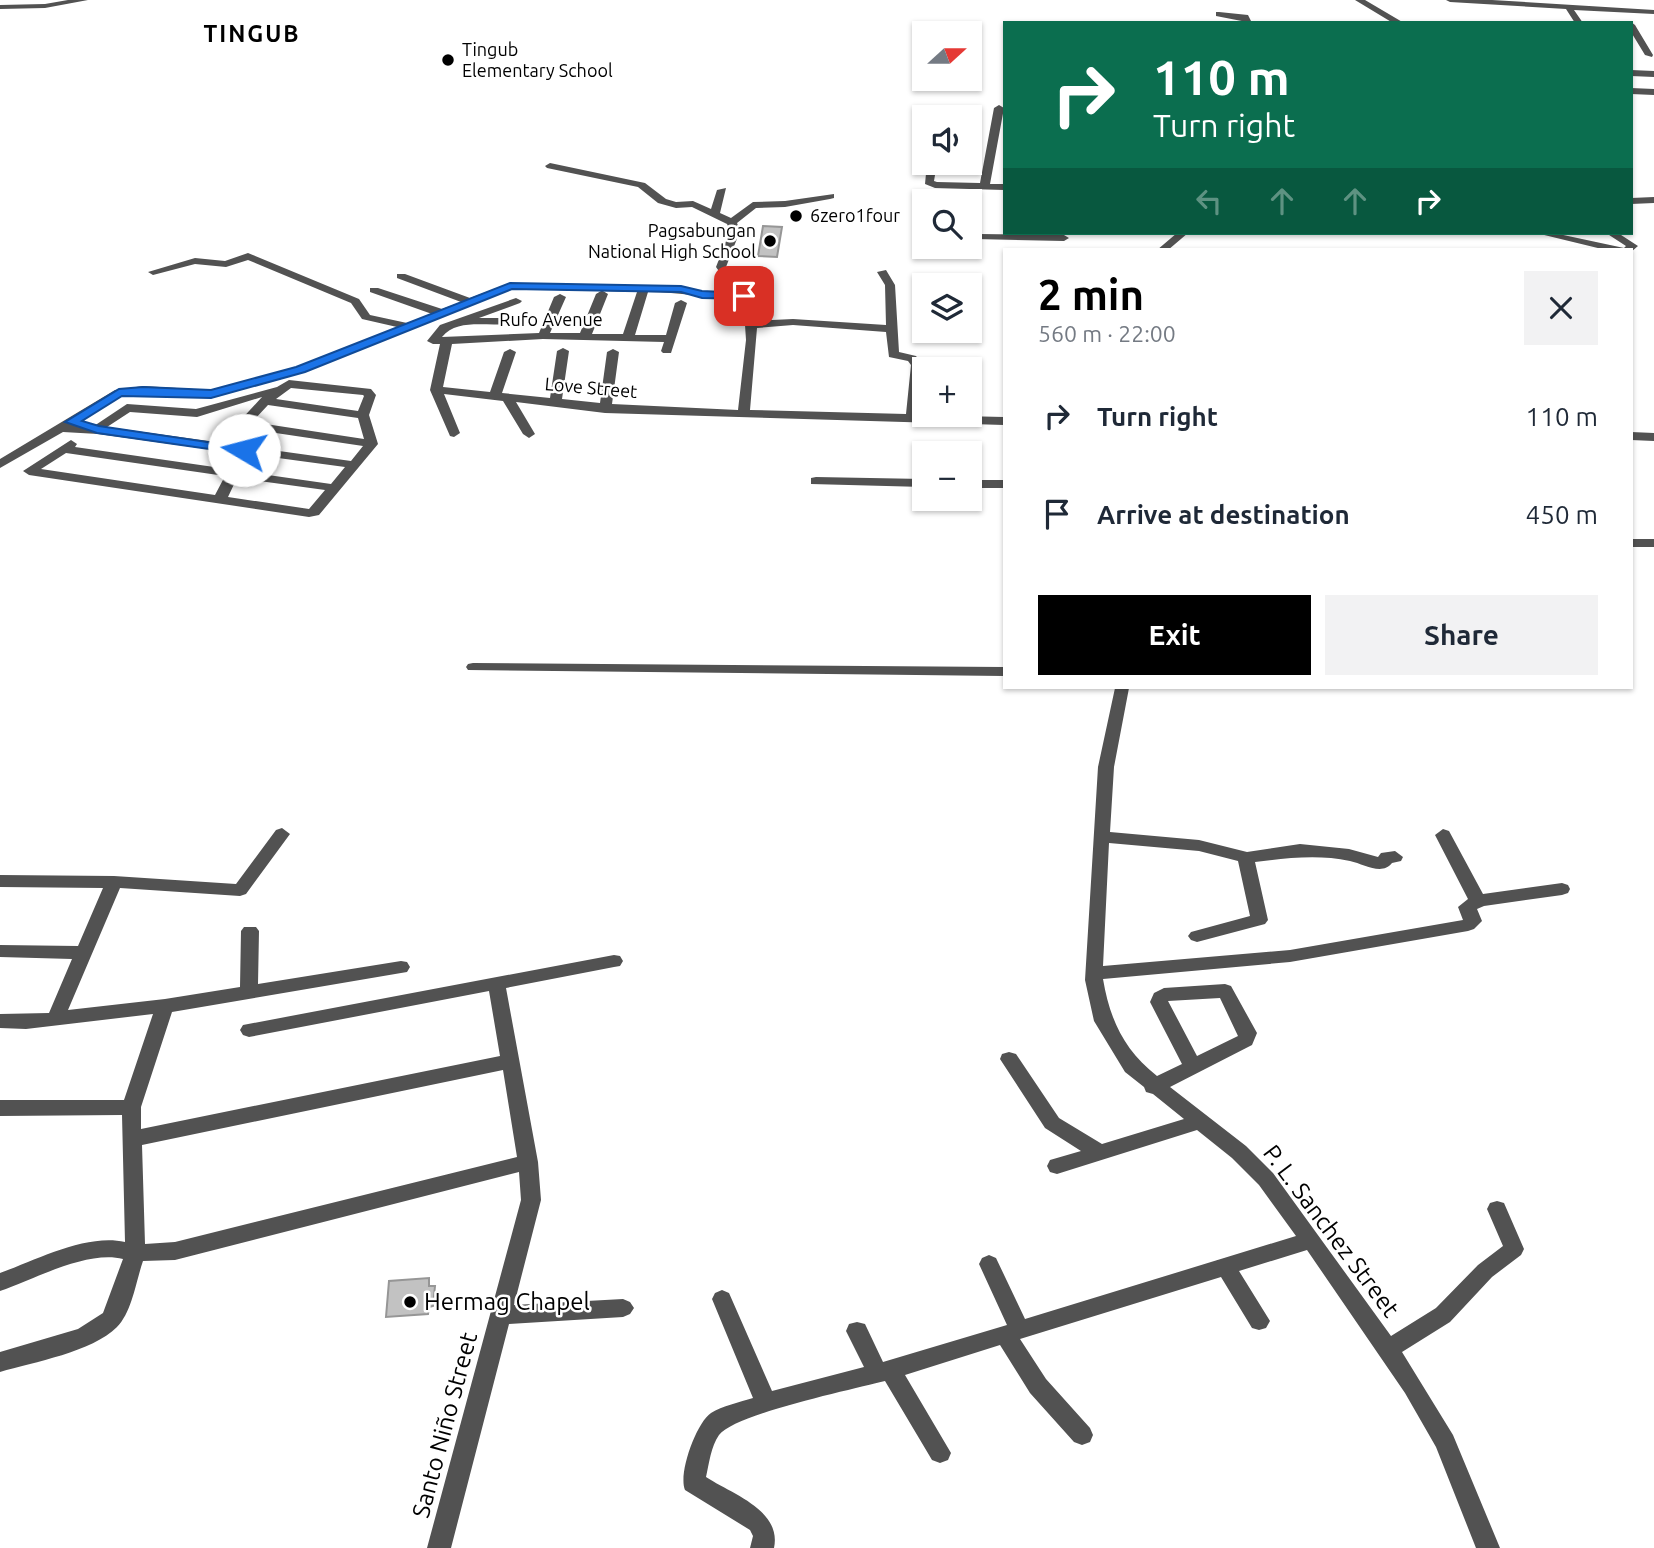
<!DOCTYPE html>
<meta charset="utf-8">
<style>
:root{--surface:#fff;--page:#f2f2f3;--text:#1f2937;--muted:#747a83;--accent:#000}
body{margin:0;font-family:Ubuntu,sans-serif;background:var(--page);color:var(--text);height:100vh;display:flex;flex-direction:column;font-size:26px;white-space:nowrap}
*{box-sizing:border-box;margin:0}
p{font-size:23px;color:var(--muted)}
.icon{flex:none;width:38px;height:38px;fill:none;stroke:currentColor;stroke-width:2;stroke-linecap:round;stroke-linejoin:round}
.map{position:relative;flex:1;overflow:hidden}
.panel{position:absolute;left:1003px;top:248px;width:630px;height:441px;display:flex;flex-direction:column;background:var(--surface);border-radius:0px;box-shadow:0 2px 5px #0004}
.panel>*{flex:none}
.banner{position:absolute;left:1003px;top:21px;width:630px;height:214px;border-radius:0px;box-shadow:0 2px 5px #0004;background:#0b6e4f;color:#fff;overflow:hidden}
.needle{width:46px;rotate:69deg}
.controls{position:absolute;left:912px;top:21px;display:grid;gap:14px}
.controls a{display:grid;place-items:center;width:70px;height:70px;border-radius:0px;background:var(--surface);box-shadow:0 2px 5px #0004;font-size:35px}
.pin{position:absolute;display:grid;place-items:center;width:60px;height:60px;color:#fff;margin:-30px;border-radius:14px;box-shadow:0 4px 10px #0006}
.me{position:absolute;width:77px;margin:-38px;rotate:278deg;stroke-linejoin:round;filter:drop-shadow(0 0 5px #0008)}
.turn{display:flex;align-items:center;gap:24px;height:147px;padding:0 35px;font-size:32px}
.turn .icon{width:91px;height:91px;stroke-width:2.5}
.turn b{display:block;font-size:49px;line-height:60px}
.lanes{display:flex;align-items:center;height:66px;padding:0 35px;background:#0003;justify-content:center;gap:35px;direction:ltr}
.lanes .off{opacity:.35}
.round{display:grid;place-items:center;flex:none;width:74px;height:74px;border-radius:0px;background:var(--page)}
.overview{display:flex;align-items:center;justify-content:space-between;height:119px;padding:0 35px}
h1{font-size:42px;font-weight:700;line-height:52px;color:var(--accent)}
.cta{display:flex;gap:14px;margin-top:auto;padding:14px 35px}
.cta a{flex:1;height:80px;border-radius:0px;background:var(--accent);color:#fff;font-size:28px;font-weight:700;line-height:80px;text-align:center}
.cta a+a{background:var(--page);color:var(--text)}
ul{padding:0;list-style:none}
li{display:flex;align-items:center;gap:21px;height:98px;padding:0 35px}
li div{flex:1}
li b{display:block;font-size:26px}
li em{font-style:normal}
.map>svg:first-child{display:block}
</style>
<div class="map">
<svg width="1654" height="1548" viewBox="0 0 1654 1548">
<rect width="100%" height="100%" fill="#fff"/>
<path fill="#c2c2c2" stroke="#969696" stroke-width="2" d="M763,226l19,1 -5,30 -19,-1z
M429,1278v8h6l-2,20 -4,1 -1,7 -42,3 3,-36z"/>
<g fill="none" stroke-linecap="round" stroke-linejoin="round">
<path fill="#525252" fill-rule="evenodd" d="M68,0h20l-43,8 -45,1v-4l45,-1z
M1355,0h10l39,23h-11z
M1446,0h46l162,10v4l-80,-4 9,13h-8l-9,-14 -116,-7z
M1219,12l29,3 4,8 -36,-7v-4z
M1631,22l4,3 18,30 -1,2 -7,-2 -14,-23z
M1631,70l23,1v6l-23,-1z
M1631,88l23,1v6l-23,-1z
M999,105l5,3 -14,76h14v6l-69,-2 -10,-4 2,-21h10l-3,18 3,1 43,1 14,-75z
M948,112l5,3 -2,2h-8z
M550,163l95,20 21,16 10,3 17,-1 18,8 6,-19 9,-2 -6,25 11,5 22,-16 32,-1 49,-7v4l-4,1 -45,8 -29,1 -19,15 3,8 -14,36 23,3 5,3 -6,37 6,11 39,-2 93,6 -1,-40 -8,-13 9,-2 9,15 4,67 17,4 7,9 -5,50 86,2v8l-399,-12 -89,-11 19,32 -6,4 -6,-4 -20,-33 -59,-7 16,39 -6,4 -4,-1 -20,-46 10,-46h-7l-6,-3 13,-16 76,-27 6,3 -2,2 -41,15h29l4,1v4c-23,5 -54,-6 -70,14l97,-4 15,-36 6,-3 6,3 -16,36h30l16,-39 5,-3 -90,-2 -206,83 -94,26 -68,-4 -21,2 -47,29 19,1 33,-22 69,5 81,-22 12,-7 82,9 5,6 -7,20 9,29 -59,71 -10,2 -280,-42 -6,-4 48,-31 6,4 -2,3 153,22 8,-16 -138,-19 -35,-2 -63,36v-9l115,-69 28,-4 68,4 86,-22 100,-41 -35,-8 -11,-16 -103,-43 -22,7 -31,-3 -42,11 -5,-3 47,-14 30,3 23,-8 111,46 11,16 37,8 25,-9 -62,-22v-4h8l64,21 19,-7 -64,-24v-4h8l65,24 40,-15 171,3 21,5 38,1 3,-16 -22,-2 -5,-7 14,-36 -3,-7 -35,-17 -16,1 -18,-5 -20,-16 -91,-19 -2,-2zM603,291l34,1 -14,42h-31l16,-40zM648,292c31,0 60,6 91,7l-3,11 9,15 1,15 -8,70 -126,-6 7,-52 -6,-3 -6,3 -7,51 -38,-4 7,-48 -6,-3 -6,3 -7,47 -48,-5 14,-41 -6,-3 -6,3 -14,40 -47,-5 9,-43 91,-5 121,3 -3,9 2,2h8l16,-50 -6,-3 -6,3 -9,32h-31zM793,325l93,7 3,25 19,4 3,4 -5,49 -156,-4 7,-82zM291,388l72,7 1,1 -6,15 -82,-12zM262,397l-25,27 1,21 -131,-18 23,-15 67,5zM268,405l90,13 6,21 -112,-17zM249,429l114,17 -12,15 -101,-14zM66,453l159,23 -10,19 -174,-26zM248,454l97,13 -14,17 -91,-13zM237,478l88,12 -16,19 -81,-12z
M1654,197v6l-23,1v-6z
M1177,233h11l-20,17h-11z
M1536,233h18l70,15 2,-2 -20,-13h12l20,13 -7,6v-2h-25z
M979,234l85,1 5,3 -5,3 -89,-2v-4z
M1631,432l23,1v8l-23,-1z
M816,477l108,2v8l-113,-3v-6z
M970,480h34v8h-34z
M1631,539h23v8h-23z
M473,663l531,4v9l-536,-6 -2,-3 2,-3z
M1115,688h14l-15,79 -4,65 89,8 48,12 53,-8 49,5 29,8 3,-4 14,-2 8,6 -2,4 -9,2c-10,13 -28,1 -42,-2 -32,-7 -63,-3 -95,1l13,58 -3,4 -68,18 -6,-2 -3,-4 3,-4 59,-16 -12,-55 -39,-10 -90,-8 -6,123 187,-16 173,-30 -5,-13 10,-8 -33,-64 8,-6 6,2 34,63 79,-11 6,2 2,4 -2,4 -6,2 -78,11 -7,3 5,12 -8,8 -6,2 -178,31 -187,17c7,41 21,71 54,97l25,-12 -32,-62 4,-9 10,-5 61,-4 6,2 26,47 -5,12 -82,42 76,59 27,27 118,163 45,-28 42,-43 25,-19 -16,-37 3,-6 7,-2 7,2 20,46 -3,6 -29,22 -42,45 -48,30 51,83 47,113h-24l-40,-101 -31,-54 -98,-143 -68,21 31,50 -4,7 -7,2 -7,-2 -31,-51 -201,62 26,40 44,49 3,7 -3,7 -8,3 -8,-3 -44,-49 -30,-48 -95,30 46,78 -3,7 -8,3 -8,-3 -47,-79c-31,8 -150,33 -166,54 -8,11 -10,29 -13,42 26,17 76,33 68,71h-24l3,-12 -3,-6 -65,-40c-7,-16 11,-67 26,-77 11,-7 29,-11 42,-15l-41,-99 3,-6 7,-3 7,3 43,98 92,-24 -18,-36 3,-7 8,-2 8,2 18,38 124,-37 -28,-61 3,-6 7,-3 7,3 29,61 271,-83 -37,-51 -27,-27 -35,-28 -140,44 -7,-2 -3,-6 3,-6 31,-9 -36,-23 -45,-69 2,-5 7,-2 7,2 43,64 43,26 82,-25 -31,-25 -7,-2 -2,-5 -19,-15 -31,-51 -9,-41 13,-213zM1220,998l18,38 -41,20 -29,-55z
M282,828l8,6 -44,60 -6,2 -120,-8 -52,122 97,-11 75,-12 1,-56 3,-4h12l3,4 -1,53 143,-23 6,1 3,5 -3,5 -6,1 -229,39 -31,95v22l359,-73 -11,-65 -240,46 -6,-2 -3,-5 3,-5 371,-70 6,1 3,5 -3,5 -6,1 -108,21 32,174 3,38 -27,105 109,-6 7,3 4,6 -4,6 -7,3 -114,7 -58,224h-24l94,-348 -2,-28 -344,88 -32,1c-7,20 -11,51 -26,66 -25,25 -83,35 -117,45v-20l78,-23 25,-16 20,-54c-36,-9 -88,20 -123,32v-18c36,-13 87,-40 125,-31l-3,-127 -122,1v-16h124l29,-86 -127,15 -26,-1v-14l49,-1 23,-54 -72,-2v-12l78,1 25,-58 -103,-1v-12l114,1 122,8 40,-54zM503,1070l14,87 -342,85 -30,2 -3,-99z"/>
</g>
<path fill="#1a73e8" stroke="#114b97" stroke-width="2" d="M510,283l171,3 21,5 42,2 6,3 -6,3 -42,-1 -21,-6 -169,-3 -207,83 -94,26 -89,-2 -40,25 17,5 149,22v5l-4,1 -147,-21 -32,-11 54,-33 24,-2 68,3 85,-23z"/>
<g fill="#000" stroke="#fff" stroke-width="2.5">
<circle cx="448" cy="60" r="7"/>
<circle cx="796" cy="216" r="7"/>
<circle cx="770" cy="241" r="7"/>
<circle cx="410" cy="1302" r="7"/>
</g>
<g text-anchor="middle" stroke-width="5" stroke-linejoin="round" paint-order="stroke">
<g font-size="18" fill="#000" stroke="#fff" text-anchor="start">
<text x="462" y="56">Tingub<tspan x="462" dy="21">Elementary School</tspan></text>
<text x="810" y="222">6zero1four</text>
<text x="756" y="237" text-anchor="end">Pagsabungan<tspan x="756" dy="21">National High School</tspan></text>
</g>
<g font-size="18" fill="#000" stroke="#fff">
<text x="551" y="326">Rufo Avenue</text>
<text transform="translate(591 388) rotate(5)" y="6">Love Street</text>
</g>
<g font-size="23" font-weight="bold" letter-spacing="2" fill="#000" stroke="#fff">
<text x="252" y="42">TINGUB</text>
</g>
<g font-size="24" fill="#000" stroke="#fff">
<text transform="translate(1331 1231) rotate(53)" y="8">P. L. Sanchez Street</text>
<text transform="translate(445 1425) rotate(-75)" y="8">Santo Niño Street</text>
</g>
<g font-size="24" fill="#000" stroke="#fff" text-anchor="start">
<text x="424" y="1310">Hermag Chapel</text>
</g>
</g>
</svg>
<div class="controls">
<a><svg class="needle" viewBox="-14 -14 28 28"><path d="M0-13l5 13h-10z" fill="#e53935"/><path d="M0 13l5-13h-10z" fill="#747a83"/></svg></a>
<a><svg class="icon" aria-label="sound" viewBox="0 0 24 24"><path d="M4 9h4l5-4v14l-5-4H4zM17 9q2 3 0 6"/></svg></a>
<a><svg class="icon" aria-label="search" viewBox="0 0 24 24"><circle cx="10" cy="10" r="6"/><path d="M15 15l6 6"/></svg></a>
<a><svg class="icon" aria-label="layers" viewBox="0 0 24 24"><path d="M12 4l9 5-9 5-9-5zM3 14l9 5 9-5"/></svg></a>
<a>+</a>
<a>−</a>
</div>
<div class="pin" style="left:744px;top:296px;background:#d93025"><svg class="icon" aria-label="arrive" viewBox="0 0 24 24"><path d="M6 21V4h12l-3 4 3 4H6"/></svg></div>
<svg class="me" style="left:244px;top:450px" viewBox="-20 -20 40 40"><circle r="19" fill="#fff"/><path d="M0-13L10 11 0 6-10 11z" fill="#1a73e8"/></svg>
<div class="banner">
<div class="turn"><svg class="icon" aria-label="right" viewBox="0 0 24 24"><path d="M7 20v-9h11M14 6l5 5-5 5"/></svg><div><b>110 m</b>Turn right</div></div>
<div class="lanes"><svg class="icon off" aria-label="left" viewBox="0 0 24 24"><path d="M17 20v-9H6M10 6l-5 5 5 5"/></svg><svg class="icon off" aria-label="ahead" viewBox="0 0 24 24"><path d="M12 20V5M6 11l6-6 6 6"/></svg><svg class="icon off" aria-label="ahead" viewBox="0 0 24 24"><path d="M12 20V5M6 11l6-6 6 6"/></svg><svg class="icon" aria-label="right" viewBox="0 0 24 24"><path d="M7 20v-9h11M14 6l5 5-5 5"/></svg></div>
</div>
<section class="panel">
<div class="overview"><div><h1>2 min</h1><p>560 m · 22:00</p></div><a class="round"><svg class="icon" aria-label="close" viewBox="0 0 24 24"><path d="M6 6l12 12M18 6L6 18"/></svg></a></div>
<ul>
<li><svg class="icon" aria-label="right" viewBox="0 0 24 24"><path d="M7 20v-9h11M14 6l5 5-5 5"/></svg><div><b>Turn right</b></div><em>110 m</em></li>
<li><svg class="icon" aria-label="arrive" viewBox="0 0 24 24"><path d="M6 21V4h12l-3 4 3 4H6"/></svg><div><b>Arrive at destination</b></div><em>450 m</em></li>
</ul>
<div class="cta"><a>Exit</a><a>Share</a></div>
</section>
</div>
